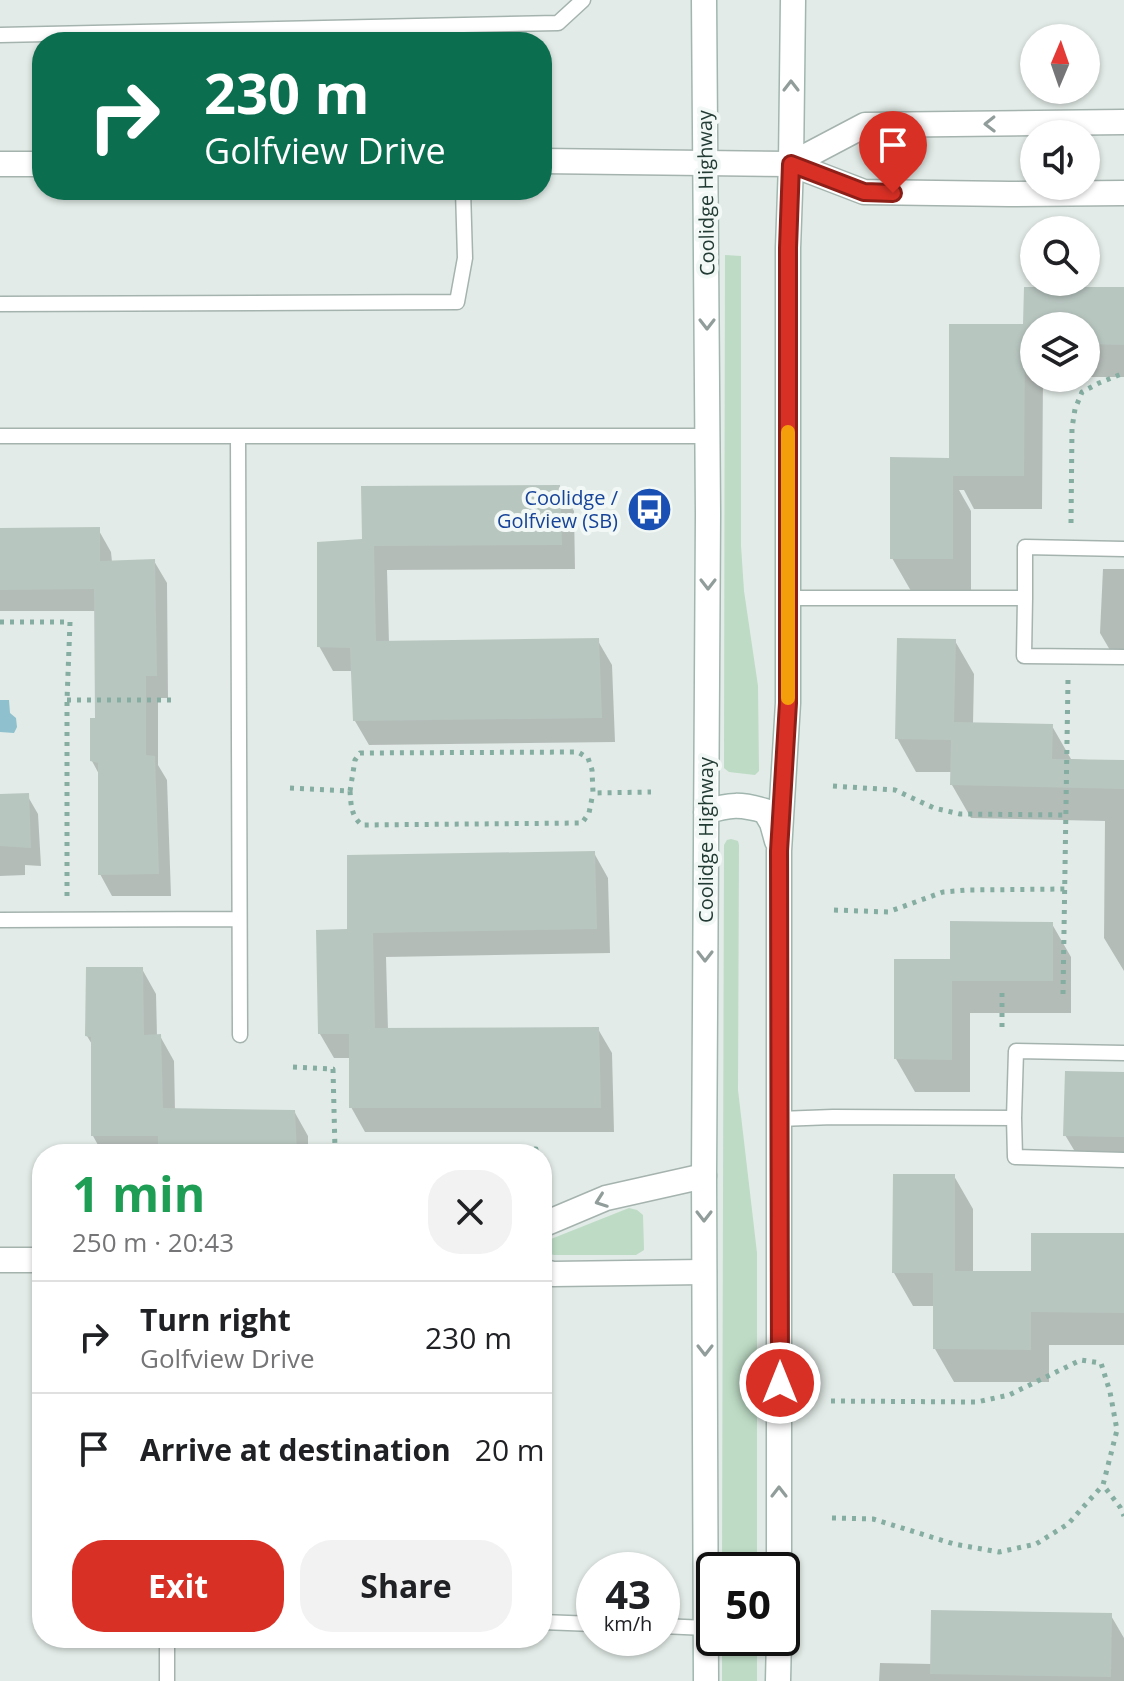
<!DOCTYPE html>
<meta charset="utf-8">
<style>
:root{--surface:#fff;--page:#f2f2f2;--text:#202124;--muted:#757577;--line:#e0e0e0;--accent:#d93025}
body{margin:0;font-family:"Open Sans",sans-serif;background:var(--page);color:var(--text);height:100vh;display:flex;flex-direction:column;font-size:30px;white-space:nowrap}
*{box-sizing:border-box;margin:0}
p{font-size:26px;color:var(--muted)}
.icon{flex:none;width:44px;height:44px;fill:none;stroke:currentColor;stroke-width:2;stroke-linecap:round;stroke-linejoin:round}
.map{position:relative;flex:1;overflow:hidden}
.drawer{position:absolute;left:32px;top:1144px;width:520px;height:504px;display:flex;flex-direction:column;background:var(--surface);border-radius:32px;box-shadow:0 2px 6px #0004}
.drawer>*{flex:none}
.top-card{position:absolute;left:32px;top:32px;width:520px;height:168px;border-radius:32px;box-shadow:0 2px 6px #0004;background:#0b6e4f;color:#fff;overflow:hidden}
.needle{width:52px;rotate:2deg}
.fabs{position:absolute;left:1020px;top:24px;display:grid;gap:16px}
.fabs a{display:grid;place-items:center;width:80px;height:80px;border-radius:50%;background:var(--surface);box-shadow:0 2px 6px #0004;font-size:40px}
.speed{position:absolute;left:576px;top:1552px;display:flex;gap:16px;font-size:40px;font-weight:700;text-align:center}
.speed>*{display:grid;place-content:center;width:104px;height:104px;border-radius:50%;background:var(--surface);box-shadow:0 2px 6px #0004;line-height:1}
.speed small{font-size:20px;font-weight:400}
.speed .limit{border:4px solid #111;border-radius:12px;background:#fff;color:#111}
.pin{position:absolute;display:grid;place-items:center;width:68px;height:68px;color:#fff;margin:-82px -34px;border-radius:50% 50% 50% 0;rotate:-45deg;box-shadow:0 0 8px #0007}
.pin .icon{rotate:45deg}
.me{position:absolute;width:88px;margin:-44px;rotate:0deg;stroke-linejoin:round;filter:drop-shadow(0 0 6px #0008)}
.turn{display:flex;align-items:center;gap:28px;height:168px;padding:0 40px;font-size:36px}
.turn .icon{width:104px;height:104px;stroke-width:2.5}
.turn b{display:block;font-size:56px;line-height:68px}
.round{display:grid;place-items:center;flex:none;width:84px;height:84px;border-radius:32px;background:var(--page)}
.overview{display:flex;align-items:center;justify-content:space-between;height:136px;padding:0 40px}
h1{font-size:48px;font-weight:700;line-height:60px;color:#1e9e55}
.primary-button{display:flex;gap:16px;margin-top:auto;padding:16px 40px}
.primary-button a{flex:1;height:92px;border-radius:32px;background:var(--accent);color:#fff;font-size:32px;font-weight:700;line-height:92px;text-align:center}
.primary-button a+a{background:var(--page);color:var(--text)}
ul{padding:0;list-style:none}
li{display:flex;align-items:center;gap:24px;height:112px;padding:0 40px;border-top:2px solid var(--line)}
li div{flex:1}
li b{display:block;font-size:30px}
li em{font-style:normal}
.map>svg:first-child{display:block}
</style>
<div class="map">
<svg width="1124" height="1681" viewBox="0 0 1124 1681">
<rect width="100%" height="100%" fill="#e2ebe7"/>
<path fill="#bddbc5" d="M725,255l16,1v290l3,45 14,95 1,85 -4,4 -26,-3 -5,-4z
M731,839l7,2 1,4 -1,245 19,163v317h-35l2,-725 3,-5z
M629,1208l8,2 6,5 1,35 -8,5h-80c-6,0 -8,-2 -11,-7l6,-9z
M722,1638h35v43h-35z"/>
<path fill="#8ec1cd" d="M0,700h9l1,13 6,5 1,9 -3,6 -14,-1z"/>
<path fill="#0003" d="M1124,289v88h-38v-51h-52v52h9l-1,131h-68l-10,-19h-5l12,21v81l-60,-1 -19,-33 59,-98 74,-134z
M559,487l15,24 1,58 -188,1 2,73 209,-2 14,24 3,77 -246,3 -14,-24 -2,-50h-20l-14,-25 45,-105z
M98,529l13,23 1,10 42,-1 13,22 1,115h-10v67l9,15 4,116h-59l-12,-22v-98l-8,-15 5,-41 -1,-109h-96v-81z
M1103,569h21v89l-10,-1 -14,-24z
M955,641l19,33 -1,50 79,2 19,33 53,3v209l-20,-33 1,-117 -134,-3 -19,-33v-13h-36l-19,-34z
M27,795l11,19 3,52 -16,-1v10l-25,1v-80z
M594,853l14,25 2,75 -224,4 2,73 210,-1 14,24 2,79h-249l-14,-25v-49h-17l-14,-24 29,-103z
M1052,924l19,33v56h-101v79h-55l-19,-33 56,-98z
M142,969l14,25 1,42h3l14,25 1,49 119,1 14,25v18h-205l-10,-18v-90l-6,-10z
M1124,1074v87l-44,-1 -15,-25z
M954,1176l19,33v64h60l91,-38v110h-75v37h-95l-19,-33v-43h-22l-19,-33z
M1110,1614l14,24v43h-245l1,-18 52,1z"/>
<path fill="#b8c6c0" d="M1024,287h100v58l-38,-1v-18h-52v18h-9l-1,132h-71v83h-63v-102l59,1v-134h74z
M560,485l2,60 -188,1 2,95 223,-3 3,80 -249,3 -3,-73 -33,-1v-105l45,-3 -1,-53z
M100,527v34l55,-2 2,117h-11v79l9,1 4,118 -61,1v-112l-8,-2v-43h5l-1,-129 -94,1v-62z
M897,638l59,1 -2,83 99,2 -1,35 72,1v29l-174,-4 1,-45 -56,-1z
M29,793l2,55 -31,-2v-52z
M595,851l2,78 -224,4 2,95 224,-1 2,81h-252v-74h-31l-2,-104 31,-1v-74z
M950,921l103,1v59h-101v79l-58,-1v-100h56z
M86,967h57l1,68 17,-1 2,74 132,2 2,44h-139v-18h-67v-99l-6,-1z
M1065,1071l59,1v65l-61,-1z
M893,1174h62v97h76v-38h93v80l-93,-1v38l-98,-1v-76h-41z
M931,1610l181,3 -1,64 -181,-3z"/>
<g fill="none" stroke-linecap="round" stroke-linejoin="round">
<defs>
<path id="lane" d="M0,35l558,-12 25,-23
M0,304l457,-2 8,-44 -2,-68
M0,436h708
M238,436l2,599
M788,598h237l-1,58 100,1
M1025,598v-51l99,2
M0,920l239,-1
M1014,1118l2,-67 108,2
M779,1119l54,-2 181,1 1,39 109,3
M542,1622l52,2
M662,1626l44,2
M167,1638v43"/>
<path id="street" d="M542,161l249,3 73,28 145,2 115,-1
M0,164h42
M791,164l74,-39 259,-3
M542,1225l64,-27 98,-22
M0,1260h42
M542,1271l11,3 151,-2"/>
<path id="secondary" d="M704,0l4,514 -4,662 2,505
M706,812c24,-8 35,-8 59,-1l7,12 5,18
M779,1570v-719l9,-148v-455l3,-84 2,-164
M778,1681l1,-43"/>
</defs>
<use href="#lane" stroke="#a5b3ae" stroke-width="17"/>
<use href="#street" stroke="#a5b3ae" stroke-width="27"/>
<use href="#secondary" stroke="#a1b6af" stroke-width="27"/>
<path stroke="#85ada1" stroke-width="5" stroke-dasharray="4 6" stroke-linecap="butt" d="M1071,523l1,-95 3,-19 7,-17 17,-9 25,-10
M0,622h70l-3,78v198
M67,700h109
M833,786l62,4 39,18 26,6 106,1
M290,788l60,3 5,-31 5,-7 218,-1 10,6 4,12 1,23 58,-1
M350,791c1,14 1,25 12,34l220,-2 7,-10 4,-20
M834,910l54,2 55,-20 25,-2 97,-1
M1002,993v34l3,4
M1063,994l5,-315
M293,1067l40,2 2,81 201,-1v5
M831,1401l146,1 32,-7 72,-35 20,3 9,29 7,38 -14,55 17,22 4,9
M832,1518l41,1 81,25 45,8 37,-8 32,-20 35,-39"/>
<use href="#lane" stroke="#fff" stroke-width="14"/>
<use href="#street" stroke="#fff" stroke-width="24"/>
<use href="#secondary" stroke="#fff" stroke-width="24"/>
</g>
<defs><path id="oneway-chevron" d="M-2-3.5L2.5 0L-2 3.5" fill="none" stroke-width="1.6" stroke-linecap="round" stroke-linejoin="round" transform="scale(2)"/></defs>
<g stroke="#919d9a">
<use href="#oneway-chevron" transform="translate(791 86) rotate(-90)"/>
<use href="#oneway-chevron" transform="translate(990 124) rotate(179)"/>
<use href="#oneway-chevron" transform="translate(707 324) rotate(90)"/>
<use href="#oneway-chevron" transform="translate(708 584) rotate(90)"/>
<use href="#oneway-chevron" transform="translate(705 956) rotate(90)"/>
<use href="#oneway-chevron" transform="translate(601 1201) rotate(160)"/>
<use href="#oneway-chevron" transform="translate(704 1216) rotate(90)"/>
<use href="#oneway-chevron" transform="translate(705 1350) rotate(90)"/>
<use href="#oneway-chevron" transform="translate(779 1492) rotate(-90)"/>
</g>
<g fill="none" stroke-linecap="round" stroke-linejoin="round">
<defs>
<path id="route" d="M780,1383l-1,-532 9,-148v-455l3,-84 73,28 29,1"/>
</defs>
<use href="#route" stroke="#8d1f18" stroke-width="20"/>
<use href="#route" stroke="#d93025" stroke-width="14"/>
<path stroke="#f59e0b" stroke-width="14" d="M788,698v-266"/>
</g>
<defs>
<symbol id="bus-disc" viewBox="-11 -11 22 22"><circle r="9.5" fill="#1a4fb4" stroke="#f2f8f5"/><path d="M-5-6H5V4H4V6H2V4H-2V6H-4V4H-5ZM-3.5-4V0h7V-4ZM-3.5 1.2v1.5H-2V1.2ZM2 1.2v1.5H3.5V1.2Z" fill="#fff"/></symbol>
</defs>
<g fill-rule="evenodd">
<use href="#bus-disc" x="624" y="484" width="51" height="51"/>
</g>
<g text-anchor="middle" stroke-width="8" stroke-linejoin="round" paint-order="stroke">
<g font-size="20" fill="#233b35" stroke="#f2f8f5">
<text transform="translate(706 193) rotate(-91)" y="7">Coolidge Highway</text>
<text transform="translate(706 840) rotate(-90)" y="7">Coolidge Highway</text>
</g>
<g font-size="20" fill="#164399" stroke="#f2f8f5" text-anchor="end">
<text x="618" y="505">Coolidge /<tspan x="618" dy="23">Golfview (SB)</tspan></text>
</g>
</g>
</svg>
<div class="fabs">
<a><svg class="needle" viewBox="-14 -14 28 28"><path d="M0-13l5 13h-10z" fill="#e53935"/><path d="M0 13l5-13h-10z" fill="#757577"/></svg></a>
<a><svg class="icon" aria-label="sound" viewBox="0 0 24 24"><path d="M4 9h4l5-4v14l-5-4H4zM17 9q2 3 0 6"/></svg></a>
<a><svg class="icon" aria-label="search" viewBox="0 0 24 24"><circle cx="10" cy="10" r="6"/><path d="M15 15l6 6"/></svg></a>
<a><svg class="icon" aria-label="layers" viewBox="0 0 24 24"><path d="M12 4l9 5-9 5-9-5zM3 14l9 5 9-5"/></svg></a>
</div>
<div class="speed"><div>43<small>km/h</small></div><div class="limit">50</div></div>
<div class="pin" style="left:893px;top:193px;background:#d93025"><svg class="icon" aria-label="arrive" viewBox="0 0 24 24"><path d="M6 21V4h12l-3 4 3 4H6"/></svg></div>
<svg class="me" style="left:780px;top:1383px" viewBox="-20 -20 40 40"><circle r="17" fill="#d93025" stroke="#fff" stroke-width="3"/><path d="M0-11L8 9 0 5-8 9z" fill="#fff"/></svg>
<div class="top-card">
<div class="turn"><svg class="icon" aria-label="right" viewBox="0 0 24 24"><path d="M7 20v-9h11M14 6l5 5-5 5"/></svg><div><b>230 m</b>Golfview Drive</div></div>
</div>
<section class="drawer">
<div class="overview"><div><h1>1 min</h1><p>250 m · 20:43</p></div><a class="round"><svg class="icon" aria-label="close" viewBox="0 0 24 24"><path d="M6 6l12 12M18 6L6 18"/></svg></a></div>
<ul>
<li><svg class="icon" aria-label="right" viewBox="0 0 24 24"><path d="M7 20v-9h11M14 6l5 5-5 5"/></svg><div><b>Turn right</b><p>Golfview Drive</p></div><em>230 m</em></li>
<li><svg class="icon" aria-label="arrive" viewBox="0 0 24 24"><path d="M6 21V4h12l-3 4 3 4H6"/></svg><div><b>Arrive at destination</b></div><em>20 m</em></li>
</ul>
<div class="primary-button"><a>Exit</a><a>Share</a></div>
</section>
</div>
